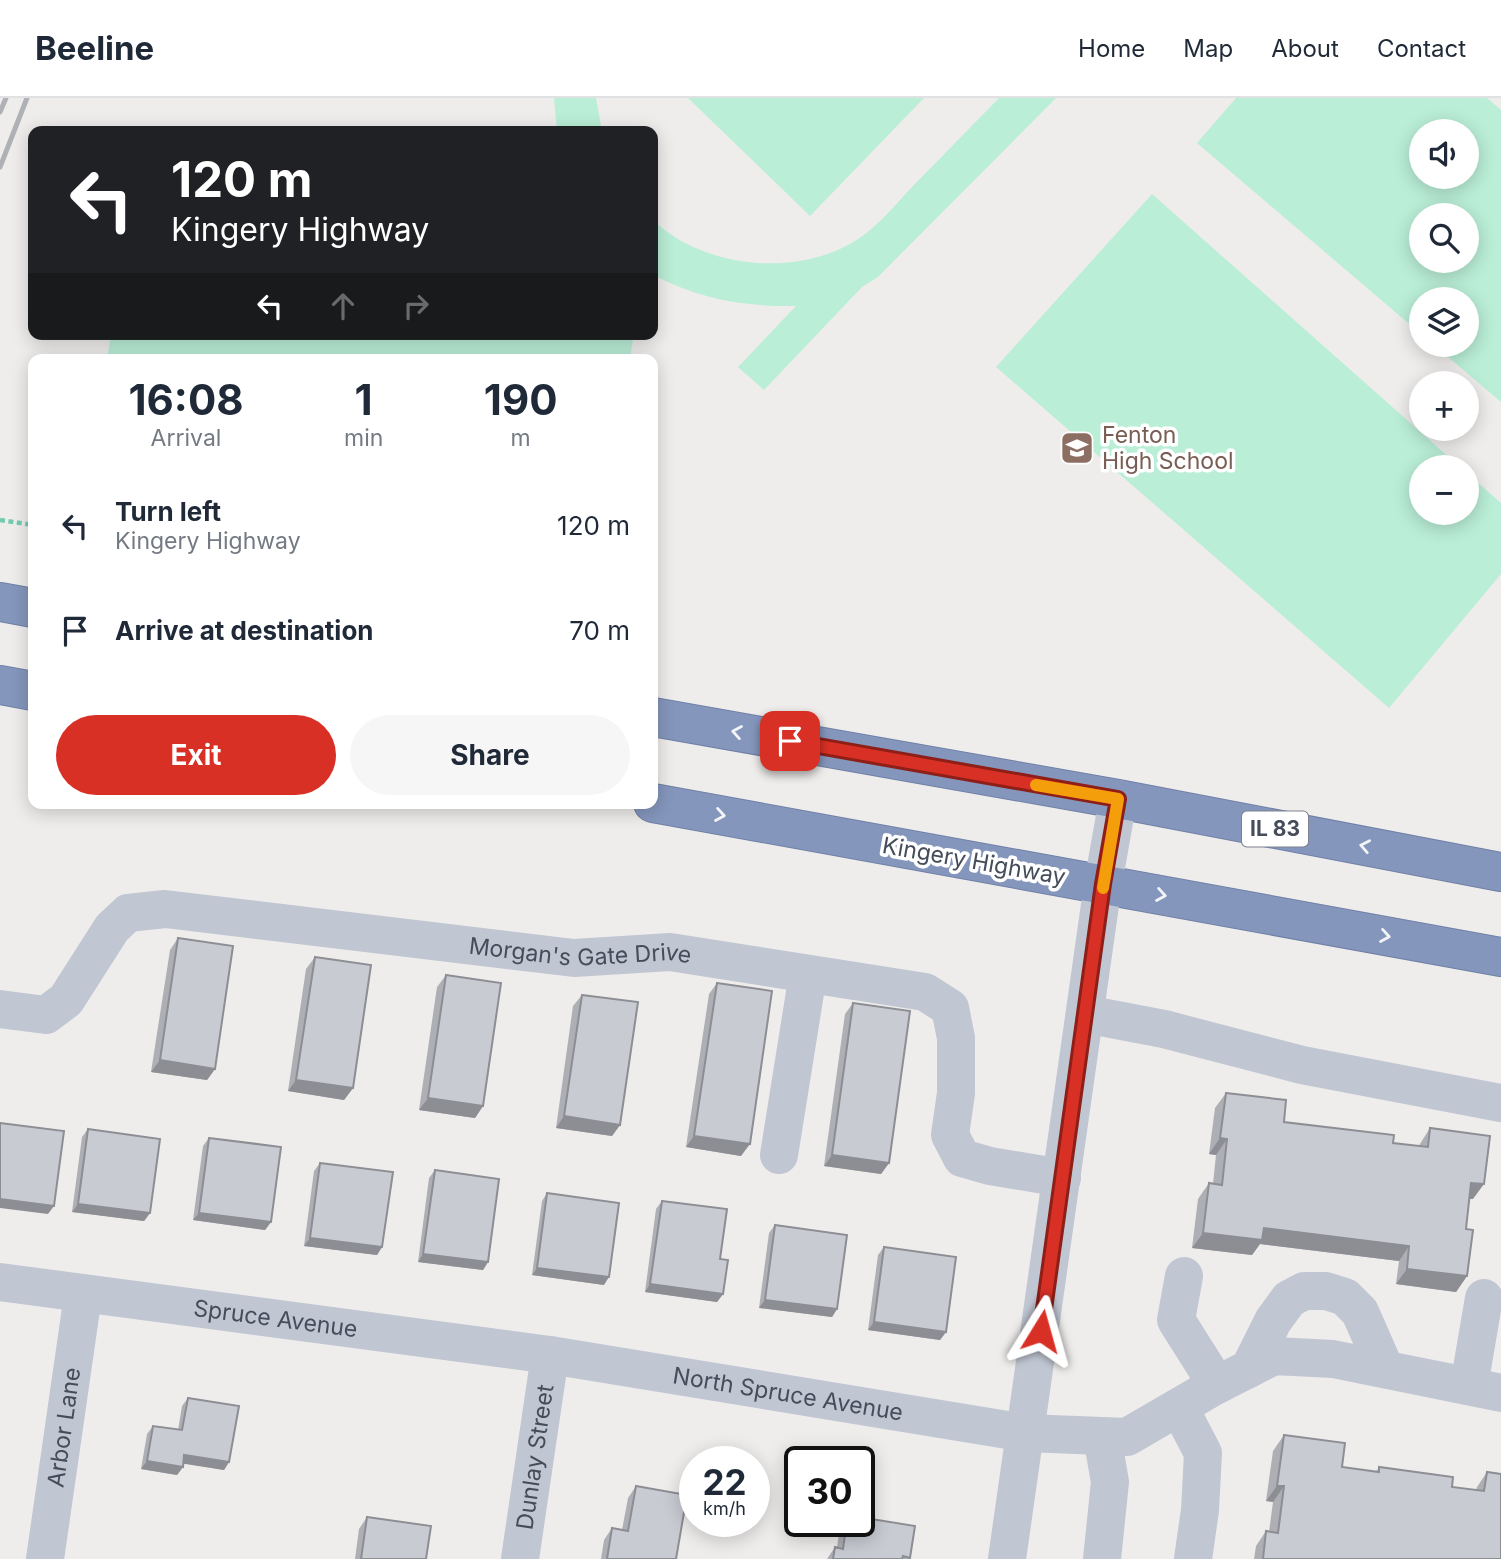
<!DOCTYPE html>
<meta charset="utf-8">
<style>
:root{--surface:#fff;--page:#f6f6f7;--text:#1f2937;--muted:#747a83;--line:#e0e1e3;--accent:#d93025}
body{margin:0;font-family:Inter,sans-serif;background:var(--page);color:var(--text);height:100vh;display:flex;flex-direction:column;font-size:26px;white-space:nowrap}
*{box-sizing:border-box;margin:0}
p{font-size:23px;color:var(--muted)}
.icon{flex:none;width:38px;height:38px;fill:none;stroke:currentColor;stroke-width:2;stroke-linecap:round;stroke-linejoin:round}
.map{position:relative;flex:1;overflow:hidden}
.panel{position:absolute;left:28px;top:256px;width:630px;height:455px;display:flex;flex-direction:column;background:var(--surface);border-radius:14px;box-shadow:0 4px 18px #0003}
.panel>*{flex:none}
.hud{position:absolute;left:28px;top:28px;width:630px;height:214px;border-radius:14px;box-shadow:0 4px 18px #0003;background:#202124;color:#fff;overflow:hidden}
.tools{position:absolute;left:1409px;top:21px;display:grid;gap:14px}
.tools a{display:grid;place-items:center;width:70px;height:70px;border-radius:50%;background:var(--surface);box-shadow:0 4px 18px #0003;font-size:35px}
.speed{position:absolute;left:679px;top:1348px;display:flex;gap:14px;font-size:35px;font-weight:700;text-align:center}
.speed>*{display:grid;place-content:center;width:91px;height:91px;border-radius:50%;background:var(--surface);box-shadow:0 4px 18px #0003;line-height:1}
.speed small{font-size:18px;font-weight:400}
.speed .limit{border:4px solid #111;border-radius:10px;background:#fff;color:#111}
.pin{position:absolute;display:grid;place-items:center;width:60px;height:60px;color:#fff;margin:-30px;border-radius:14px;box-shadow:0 4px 10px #0006}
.me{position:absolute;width:77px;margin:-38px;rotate:8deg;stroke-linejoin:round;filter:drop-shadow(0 0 5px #0008)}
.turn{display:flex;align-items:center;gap:24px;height:147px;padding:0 28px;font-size:32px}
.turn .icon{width:91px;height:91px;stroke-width:2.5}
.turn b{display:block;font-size:49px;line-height:60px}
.lanes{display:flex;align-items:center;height:66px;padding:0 28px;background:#0003;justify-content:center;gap:35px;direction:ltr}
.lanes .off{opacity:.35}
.eta{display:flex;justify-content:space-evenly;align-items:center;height:119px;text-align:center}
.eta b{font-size:42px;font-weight:700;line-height:49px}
.cta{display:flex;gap:14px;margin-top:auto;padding:14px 28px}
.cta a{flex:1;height:80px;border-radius:42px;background:var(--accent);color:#fff;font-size:28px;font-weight:700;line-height:80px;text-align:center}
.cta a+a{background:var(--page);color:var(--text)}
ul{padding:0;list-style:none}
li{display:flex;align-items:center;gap:21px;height:105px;padding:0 28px}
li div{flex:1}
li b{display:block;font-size:26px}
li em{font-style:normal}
header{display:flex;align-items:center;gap:42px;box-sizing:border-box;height:98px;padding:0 35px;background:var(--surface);border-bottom:2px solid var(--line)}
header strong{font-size:33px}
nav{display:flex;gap:38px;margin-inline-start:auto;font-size:24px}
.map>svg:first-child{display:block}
</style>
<header>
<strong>Beeline</strong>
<nav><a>Home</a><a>Map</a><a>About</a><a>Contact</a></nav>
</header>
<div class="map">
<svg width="1501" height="1461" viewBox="0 0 1501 1461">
<rect width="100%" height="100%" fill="#efedec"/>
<path fill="#baeed7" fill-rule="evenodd" d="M554,0h42l6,33h-45z
M688,0h236l-114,118z
M999,0h57l-178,179 -16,10 -98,103 -26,-23 58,-61c-51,1 -97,-7 -143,-31v-55c51,49 146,58 205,19 21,-14 37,-34 54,-52 29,-30 58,-59 87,-89z
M1236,0h251l14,12v292l-67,-57h32v-46h-45v35l-224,-191zM1421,33h45v46h-45zM1421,117h45v46h-45z
M1152,96l308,273h-39v46h45l1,-40 34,30v71l-112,134 -393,-341z
M111,236h497l25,5 -3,20h-523z"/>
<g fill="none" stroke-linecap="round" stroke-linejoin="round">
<defs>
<path id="highway" d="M0,504l33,6
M0,587l33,6
M653,619l465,82 383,73
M653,705l848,154"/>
</defs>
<use href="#highway" stroke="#7081a7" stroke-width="40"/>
<path stroke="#73cbaf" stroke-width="4.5" stroke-dasharray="5 3.5" stroke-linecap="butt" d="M0,422l33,5"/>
<g stroke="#c0c6d2" stroke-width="38">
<path id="s1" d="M0,911l46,6 20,-15 46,-72 16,-15 37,-4 409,49 96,-6 255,40 25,16 6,30v55l-6,42 12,23 28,8 72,12"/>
<path d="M1085,916l79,15 138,36 199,38"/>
<path d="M779,1057l29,-181"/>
<path d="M1184,1178l-8,44 41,65"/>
<path id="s2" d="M0,1184l550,73 476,78 101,4 86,-50 61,-31 59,3 168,34"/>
<path d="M1249,1271l24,-48 16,-22 15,-8h22l19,6 15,15 25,57"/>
<path d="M1469,1288l15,-88"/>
<path d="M1179,1309l24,46 -3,57 -7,49"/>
<path id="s3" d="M45,1461l38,-264"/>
<path id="s4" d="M520,1461l30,-204"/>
<path d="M1007,1461l96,-675 15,-85"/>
<path d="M1102,1461l8,-77 -8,-46"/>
</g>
<use href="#highway" stroke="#8496bc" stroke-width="38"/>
<path stroke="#afb1b7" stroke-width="5" d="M0,14l6,-14
M0,69l27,-69"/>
</g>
<path fill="#adafb5" d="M178,840l37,131 -8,11 -56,-8 19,-122z
M315,859l38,131 -9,12 -56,-9 18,-122z
M446,877l37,131 -8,12 -56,-8 18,-123z
M717,885l24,173 -55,-9 23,-153z
M582,897l38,130 -8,11 -56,-8 17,-122z
M853,905l36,160 -8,11 -57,-8 21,-152z
M1226,995l58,29 109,21 26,3 1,-2 10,-16 43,71h-4l-3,30 1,47 -11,16 -60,-8 3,-23 -139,-17 -8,11 -60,-7 6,-49 11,-16 4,1 3,-29 -7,-1 6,-46z
M88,1031l62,84 -6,8 -72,-9 10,-75z
M209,1040l62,84 -6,8 -72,-10 10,-74z
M320,1065l62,84 -5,8 -73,-9 10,-75z
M435,1072l53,92 -5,8 -65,-8 11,-84z
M547,1095l57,92 -72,-10 10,-74z
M662,1103l58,58 3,35 -6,8 -72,-10 11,-83z
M775,1127l62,84 -5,8 -73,-9 10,-75z
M884,1149l62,85 -6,8 -72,-10 10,-75z
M188,1300l41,64 -5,8 -41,-7v4l-6,8 -36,-6 6,-35 6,-8 25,4 4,-24z
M1284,1337l58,32 34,5 3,-5 73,20 24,3 1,-3 10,-15 14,87h-247l2,-13 10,-15 3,1 4,-30 -7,-1 7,-50z
M636,1388l40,73h-75l3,-19 8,-12 10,2 6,-32z
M367,1419l59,42h-71l4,-30z
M845,1423h14l51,37 -1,1h-82l8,-12h2l3,-20z"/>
<path fill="#8d8e94" d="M160,962l55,9 -8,11 -56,-8z
M296,982l57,8 -9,12 -56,-9z
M428,1000l55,8 -8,12 -56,-8z
M564,1018l56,9 -8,11 -56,-8z
M694,1038l56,8 -9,12 -55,-9z
M1220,1040l7,1 -11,16 -7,-1z
M832,1057l57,8 -8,11 -57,-8z
M1471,1085l13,1 -11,15 -12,-1z
M0,1101l54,7 -6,8 -48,-6z
M78,1106l72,9 -6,8 -72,-9z
M199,1115l72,9 -6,8 -72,-10z
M1264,1130l145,18 -10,15 -139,-17 -8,11 -60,-7 11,-15z
M310,1140l72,9 -5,8 -73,-9z
M423,1156l65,8 -5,8 -65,-8z
M537,1170l72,9 -5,8 -72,-10z
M1407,1171l60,7 -11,16 -60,-8z
M650,1186l73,10 -6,8 -72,-10z
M765,1202l72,9 -5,8 -73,-9z
M874,1224l72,10 -6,8 -72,-10z
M184,1357l45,7 -5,8 -45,-7z
M147,1363l36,6 -6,8 -36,-6z
M1277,1388h7l-11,16 -7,-1z"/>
<path fill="#c9cbd3" stroke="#8d8e94" stroke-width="2" d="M178,840l55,8 -18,123 -55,-9z
M315,859l56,8 -18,123 -57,-8z
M446,877l55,8 -18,123 -55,-8z
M717,885l55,8 -22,153 -56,-8z
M582,897l56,7 -18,123 -56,-9z
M853,905l57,8 -21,152 -57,-8z
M1226,995l60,7 -2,22 110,13 -1,8 35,4 2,-19 60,8 -6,48 -13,-1 -5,46 7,1 -6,46 -60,-7 2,-23 -145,-18 -2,12 -59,-7 6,-50 13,2 5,-46 -7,-1z
M0,1025l64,8 -10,75 -54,-7z
M88,1031l72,10 -10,74 -72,-9z
M209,1040l72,9 -10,75 -72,-9z
M320,1065l73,9 -11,75 -72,-9z
M435,1072l64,9 -11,83 -65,-8z
M547,1095l72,10 -10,74 -72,-9z
M662,1103l65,8 -7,50 8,1 -5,34 -73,-10z
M775,1127l72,10 -10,74 -72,-9z
M884,1149l72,10 -10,75 -72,-10z
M188,1300l51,8 -10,56 -45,-7 -1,12 -36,-6 6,-35 29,4z
M1284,1337l61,8 -3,24 37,5v-5l74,10 -1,10 32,4 3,-19 14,2v85h-238l3,-28 12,2 6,-47h-7z
M636,1388l51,9 -11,64h-69l5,-31 16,3z
M367,1419l64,9 -5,33h-65z
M859,1419l56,9 -5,32 -7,-2 -1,3h-69l2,-12 8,2 4,-28h12z"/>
<defs><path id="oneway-chevron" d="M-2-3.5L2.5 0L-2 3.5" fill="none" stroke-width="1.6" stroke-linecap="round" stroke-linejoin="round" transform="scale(1.75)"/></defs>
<g stroke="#f3f4f8">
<use href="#oneway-chevron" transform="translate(737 634) rotate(-170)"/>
<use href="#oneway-chevron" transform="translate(720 717) rotate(10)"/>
<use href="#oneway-chevron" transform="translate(1365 748) rotate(-169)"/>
<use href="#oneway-chevron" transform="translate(1161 797) rotate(10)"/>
<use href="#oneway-chevron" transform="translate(1385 838) rotate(10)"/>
</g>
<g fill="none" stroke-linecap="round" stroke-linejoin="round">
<defs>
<path id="route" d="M790,643l328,58 -15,85 -62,447"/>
</defs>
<use href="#route" stroke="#8d1f18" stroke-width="18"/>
<use href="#route" stroke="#d93025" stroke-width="12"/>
<path stroke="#f59e0b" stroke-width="12" d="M1036,687l82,14 -15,89"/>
</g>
<defs>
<symbol id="school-square" viewBox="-11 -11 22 22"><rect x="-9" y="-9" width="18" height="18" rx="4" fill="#8d6e63" stroke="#fff"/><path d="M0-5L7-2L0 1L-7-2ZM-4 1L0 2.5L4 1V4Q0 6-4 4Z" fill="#fff"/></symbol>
</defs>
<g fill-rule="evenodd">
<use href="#school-square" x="1058" y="331" width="38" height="38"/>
</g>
<g text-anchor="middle" stroke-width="7" stroke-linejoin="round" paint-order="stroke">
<rect fill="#fff" stroke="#7d828c" stroke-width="2" x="1242" y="713.5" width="66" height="35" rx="5"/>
<g font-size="21" font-weight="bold" fill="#454c5a">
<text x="1275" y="738">IL 83</text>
</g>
<g font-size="23" fill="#785e54" stroke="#fff" text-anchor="start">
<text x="1102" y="345">Fenton<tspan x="1102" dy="26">High School</tspan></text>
</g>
<g font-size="23" fill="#454c5a" stroke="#fff">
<text transform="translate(974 763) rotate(10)" y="8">Kingery Highway</text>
<text dy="8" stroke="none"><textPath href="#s1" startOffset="634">Morgan's Gate Drive</textPath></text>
<text dy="8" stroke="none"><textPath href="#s2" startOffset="278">Spruce Avenue</textPath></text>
<text dy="8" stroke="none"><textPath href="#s2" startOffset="796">North Spruce Avenue</textPath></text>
<text dy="8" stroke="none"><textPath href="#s3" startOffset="133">Arbor Lane</textPath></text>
<text dy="8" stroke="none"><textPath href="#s4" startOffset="103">Dunlay Street</textPath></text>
</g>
</g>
</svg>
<div class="tools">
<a><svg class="icon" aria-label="sound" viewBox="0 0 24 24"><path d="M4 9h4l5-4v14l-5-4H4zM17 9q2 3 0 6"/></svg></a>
<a><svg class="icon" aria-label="search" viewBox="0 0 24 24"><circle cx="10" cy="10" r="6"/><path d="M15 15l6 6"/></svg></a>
<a><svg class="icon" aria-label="layers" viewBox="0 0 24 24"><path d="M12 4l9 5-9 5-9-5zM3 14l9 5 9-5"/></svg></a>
<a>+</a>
<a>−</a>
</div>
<div class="speed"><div>22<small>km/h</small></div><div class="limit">30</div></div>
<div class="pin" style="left:790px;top:643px;background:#d93025"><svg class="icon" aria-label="arrive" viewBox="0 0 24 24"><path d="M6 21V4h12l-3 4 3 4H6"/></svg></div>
<svg class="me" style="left:1041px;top:1233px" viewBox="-20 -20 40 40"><path d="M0-17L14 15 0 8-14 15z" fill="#d93025" stroke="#fff" stroke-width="4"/></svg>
<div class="hud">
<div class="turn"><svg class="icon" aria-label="left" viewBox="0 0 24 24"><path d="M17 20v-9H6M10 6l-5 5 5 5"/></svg><div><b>120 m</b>Kingery Highway</div></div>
<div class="lanes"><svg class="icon" aria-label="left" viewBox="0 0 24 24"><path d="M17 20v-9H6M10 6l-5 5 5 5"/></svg><svg class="icon off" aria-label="ahead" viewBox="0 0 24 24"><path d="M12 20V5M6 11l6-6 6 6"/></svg><svg class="icon off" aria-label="right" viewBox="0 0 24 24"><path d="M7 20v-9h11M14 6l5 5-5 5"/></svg></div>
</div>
<section class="panel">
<div class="eta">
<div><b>16:08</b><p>Arrival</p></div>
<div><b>1</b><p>min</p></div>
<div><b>190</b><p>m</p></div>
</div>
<ul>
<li><svg class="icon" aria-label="left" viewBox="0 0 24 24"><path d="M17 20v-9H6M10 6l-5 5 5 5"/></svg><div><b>Turn left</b><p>Kingery Highway</p></div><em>120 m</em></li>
<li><svg class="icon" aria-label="arrive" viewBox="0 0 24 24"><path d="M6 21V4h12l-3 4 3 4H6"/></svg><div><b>Arrive at destination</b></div><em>70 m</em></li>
</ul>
<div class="cta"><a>Exit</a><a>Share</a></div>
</section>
</div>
